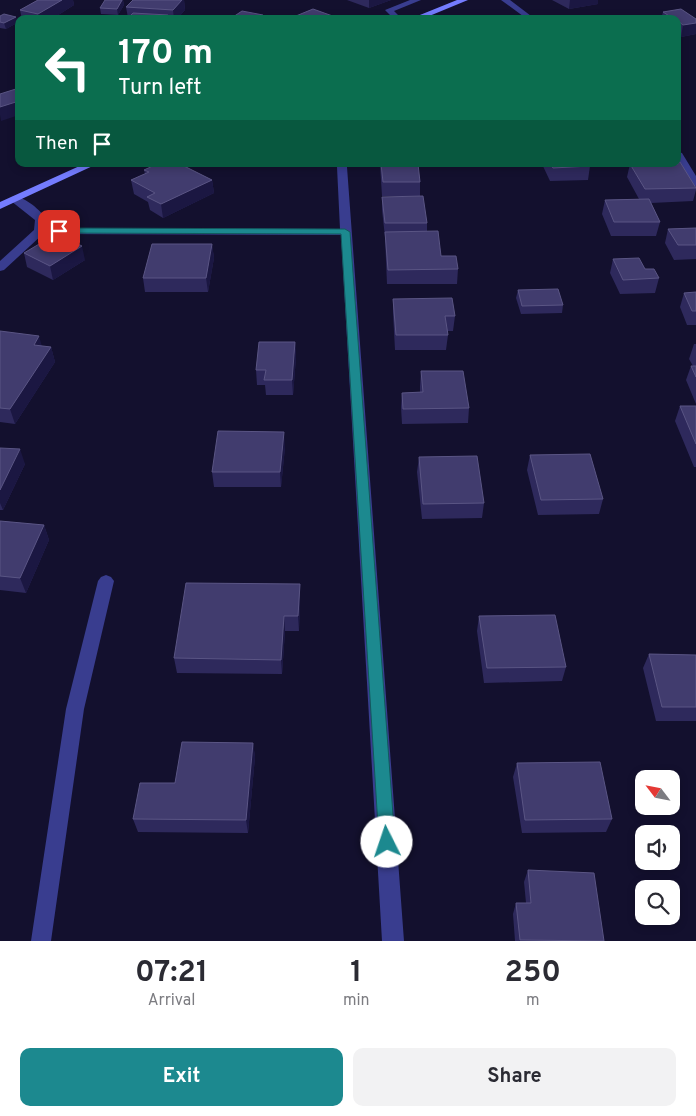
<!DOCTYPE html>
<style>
:root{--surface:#fff;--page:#f2f2f3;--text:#2b2b33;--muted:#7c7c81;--accent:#1c898f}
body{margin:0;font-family:Overpass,sans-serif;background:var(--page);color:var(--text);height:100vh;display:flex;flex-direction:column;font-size:19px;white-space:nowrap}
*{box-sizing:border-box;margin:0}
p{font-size:16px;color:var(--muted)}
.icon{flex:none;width:28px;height:28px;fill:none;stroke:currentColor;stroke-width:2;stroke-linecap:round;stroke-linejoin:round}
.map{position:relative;height:941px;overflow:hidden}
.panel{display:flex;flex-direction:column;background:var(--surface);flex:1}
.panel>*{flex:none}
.hud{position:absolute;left:15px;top:15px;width:666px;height:152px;border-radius:10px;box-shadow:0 2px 8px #0003;background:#0b6e4f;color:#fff;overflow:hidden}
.needle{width:32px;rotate:302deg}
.buttons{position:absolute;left:635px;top:770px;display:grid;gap:10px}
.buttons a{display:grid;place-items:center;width:45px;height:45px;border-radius:10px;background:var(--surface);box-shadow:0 2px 8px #0003;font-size:25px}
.pin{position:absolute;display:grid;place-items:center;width:42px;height:42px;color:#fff;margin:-21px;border-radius:10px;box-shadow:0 2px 8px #0006}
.me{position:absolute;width:55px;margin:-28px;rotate:356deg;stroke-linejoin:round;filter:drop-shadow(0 0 4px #0008)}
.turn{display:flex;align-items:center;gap:18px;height:105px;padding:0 20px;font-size:22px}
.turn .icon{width:65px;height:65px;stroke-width:2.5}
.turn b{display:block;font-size:35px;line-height:42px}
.then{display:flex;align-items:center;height:48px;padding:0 20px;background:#0003;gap:10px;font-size:19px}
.eta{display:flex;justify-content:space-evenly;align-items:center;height:85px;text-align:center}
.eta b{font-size:30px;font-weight:700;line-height:35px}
.primary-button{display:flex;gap:10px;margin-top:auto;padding:10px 20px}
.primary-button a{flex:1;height:58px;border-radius:10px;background:var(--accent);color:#fff;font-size:20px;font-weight:700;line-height:58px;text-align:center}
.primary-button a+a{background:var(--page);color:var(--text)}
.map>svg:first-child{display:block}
</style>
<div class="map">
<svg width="696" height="941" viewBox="0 0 696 941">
<rect width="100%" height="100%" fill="#13102e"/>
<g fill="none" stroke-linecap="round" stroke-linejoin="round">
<path fill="#393d8f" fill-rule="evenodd" d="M410,0h11l-27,11 8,8h-8l-9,-9z
M501,0h9l25,19h-8z
M106,575l5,2 3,4 -30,128 -33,232h-20l35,-232 32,-128 3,-4z"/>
<path fill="#393d8f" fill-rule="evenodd" d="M678,152l4,1 14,23v11l-4,-1 -14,-24z
M342,164l5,3 57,774h-22l-41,-706 -298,-1 -39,36 -4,1v-10l34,-31 1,-10 -24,-19 -1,-2 1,-2c12,-3 29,13 36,22l-1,9 294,1 -3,-62z"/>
<path fill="#747cff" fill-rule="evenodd" d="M457,0h11l-46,19h-12z
M84,164h13l-97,45v-7z"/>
</g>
<path fill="#2e295c" d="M38,0h35l1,5 -22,14h-30l-2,-9z
M123,0l1,5 -6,10 -17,-1 -1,-6z
M133,0h51l1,10 -8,9h-50l1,-1 -2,-11z
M347,0h44l-22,8z
M552,0h46v4l-29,5z
M663,12l33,7v15l-15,3 -3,-2v-16h-17z
M0,16l16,1 1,6 -11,6 -6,-1z
M380,164h38l2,18v14h-38z
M542,164h47l1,2 -2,14 -38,1z
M630,164l66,22v4l-3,11 -42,2 9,19 -4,14h-45l-9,-22 3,-14 34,-1 -12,-22z
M162,166l50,14 2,13 -51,25 -13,-8 -2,-8 -14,-8 -3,-14 14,-6 -1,-4z
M382,197l45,26v8l14,25 17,13 -1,15h-70l-2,-47 -3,-27z
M696,228v31l-22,1 -9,-17 3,-14z
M212,244l2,14 -6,34h-63l-2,-14z
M24,253l61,7 -32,20 -26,-13z
M613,259l32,10 14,9 -4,15 -35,1 -10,-21z
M518,290l45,15 -1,8 -41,1 -5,-16z
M696,292v33h-9l-7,-18 4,-14z
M393,299l62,17 -2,15h-6l1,4 -2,15h-51l-2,-37z
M0,331l42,15 9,1 4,15 -40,62 -15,-2z
M295,342l1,15 -3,38h-27l-1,-10h-8l-1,-15z
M694,344h2v60l-10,-24 5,-14h2l-4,-7z
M421,371l48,37 -1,15 -66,1 -1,-17 1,-14 18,-1v-6z
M680,406h16v61h-2l-19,-46z
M285,447l-4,40h-67l-2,-15z
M0,448l25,16 -22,46h-3z
M530,455l73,44 -4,15 -61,1 -11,-45z
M419,457l65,46 -2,15 -60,1 -5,-47z
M0,521l44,4 5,15 -23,53 -26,-3z
M300,584v15l-1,32h-14l-3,43 -105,-1 -3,-15z
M479,616l87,51 -4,14 -78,2 -7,-52z
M649,654l47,1v66h-40l-13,-53z
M253,743l2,14 -7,76 -110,-1 -5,-13 42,-36z
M517,763l95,56 -6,13 -84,1 -9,-56z
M528,870l76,71h-89l-2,-27 3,-11h10l-2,-21z"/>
<path fill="#1b1742" d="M62,0h11l1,5 -22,14h-12l-2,-5z
M123,0l1,5 -6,10 -1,-6z
M182,0h2l1,10 -8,9h-3l-1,-9z
M369,0h22l-22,8z
M570,0h28v4l-29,5z
M263,15v4h-5z
M16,17l1,6 -11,6 -2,-6z
M696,23v11l-15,3 2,-12z
M19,101v14l-18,6 -1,-6v-8z
M212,180l2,13 -51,25 -2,-14z
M212,244l2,14 -6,34 -2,-14z
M82,246l3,14 -32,20 -3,-14z
M39,336l4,14 -9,-5z
M295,342l1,15 -3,38 -1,-15z
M51,347l4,15 -40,62 -5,-15z
M284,432l1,15 -4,40 -1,-15z
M20,449l5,15 -22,46 -3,-7v-13z
M44,525l5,15 -23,53 -6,-15z
M300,584v15l-1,32 -1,-15z
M284,616l1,15 -3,43 -1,-14z
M253,743l2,14 -7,76 -2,-13z"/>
<path fill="#413c6e" stroke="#5a5584" d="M38,0h24l-24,14 -18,-4z
M105,0h17l-5,9 -17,-1z
M133,0h49l-9,10 -47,-3z
M313,9l28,10h-47l-3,-1z
M681,9l15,10v4l-13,2 -5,-4v-2h-4l-11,-7z
M242,11l21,4 -5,4h-28z
M133,13l35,2 -3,4h-38z
M4,14l12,3 -12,6 -4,-1v-6z
M19,88v13l-19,6v-13z
M678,162h2l16,26 -51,1 -15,-25h48z
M157,164l5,2 5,-2h13l32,16 -51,24 -14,-7 8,-4 -24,-13 18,-8 -5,-2z
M381,164h37l2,18h-37z
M550,164h39l1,2 -37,2z
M423,196l4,27h-42l-3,-26z
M649,199l11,23h-46l-9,-22z
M696,228v17h-18l-10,-16z
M438,231l3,25h15l2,13 -70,1 -3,-38z
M56,234l26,12 -32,20 -26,-13z
M152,244h60l-6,34h-63z
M639,258l6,11h9l5,9 -36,2 -10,-21z
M558,289l5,16 -41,1 -4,-16z
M696,292v19h-4l-8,-18z
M452,298l3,18h-10l3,19h-52l-3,-36z
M0,331l39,5 -5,9 17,2 -41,62 -10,-1z
M259,342h36l-3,38h-28l2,-10h-10z
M691,366h5v11z
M421,371h42l6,37 -66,1 -1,-16 21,-1z
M680,406h16v38z
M218,431l66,1 -4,40h-68z
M0,448l20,1 -20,41z
M590,454l13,45 -62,1 -11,-45z
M477,456l7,47 -61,1 -4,-47z
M0,521l44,4 -24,53 -20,-2z
M186,583l114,1 -2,32h-14l-3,44 -107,-2z
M555,615l11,52 -79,1 -8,-52z
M649,654l47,1v52h-34z
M182,742l71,1 -7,77 -113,-1 7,-36h35z
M600,762l12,57 -87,1 -8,-57z
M528,870l66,3 10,68 -84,-1 -4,-37h15z"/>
<path fill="#1c898f" stroke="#12595d" d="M59,228l286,1 5,3 45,610 -3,6 -5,2 -6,-2 -2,-6 -38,-608 -285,-1v-4z"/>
</svg>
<div class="buttons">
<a><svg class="needle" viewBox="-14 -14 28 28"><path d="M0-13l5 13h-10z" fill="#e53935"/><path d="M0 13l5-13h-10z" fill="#7c7c81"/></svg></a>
<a><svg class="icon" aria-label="sound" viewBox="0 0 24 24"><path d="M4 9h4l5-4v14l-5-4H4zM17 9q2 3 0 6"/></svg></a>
<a><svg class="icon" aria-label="search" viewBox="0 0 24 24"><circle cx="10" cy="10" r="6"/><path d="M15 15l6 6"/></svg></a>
</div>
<div class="pin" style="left:59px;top:231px;background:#d93025"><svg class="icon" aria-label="arrive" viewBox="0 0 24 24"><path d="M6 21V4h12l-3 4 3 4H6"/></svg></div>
<svg class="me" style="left:387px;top:842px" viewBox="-20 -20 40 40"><circle r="19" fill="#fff"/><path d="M0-13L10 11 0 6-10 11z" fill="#1c898f"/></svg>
<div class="hud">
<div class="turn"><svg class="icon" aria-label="left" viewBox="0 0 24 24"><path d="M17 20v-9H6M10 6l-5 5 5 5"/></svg><div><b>170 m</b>Turn left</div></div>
<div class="then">Then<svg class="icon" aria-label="arrive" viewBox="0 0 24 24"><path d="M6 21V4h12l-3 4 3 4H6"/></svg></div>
</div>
</div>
<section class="panel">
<div class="eta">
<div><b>07:21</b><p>Arrival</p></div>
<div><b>1</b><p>min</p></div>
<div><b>250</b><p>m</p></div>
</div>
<div class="primary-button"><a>Exit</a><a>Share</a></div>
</section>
